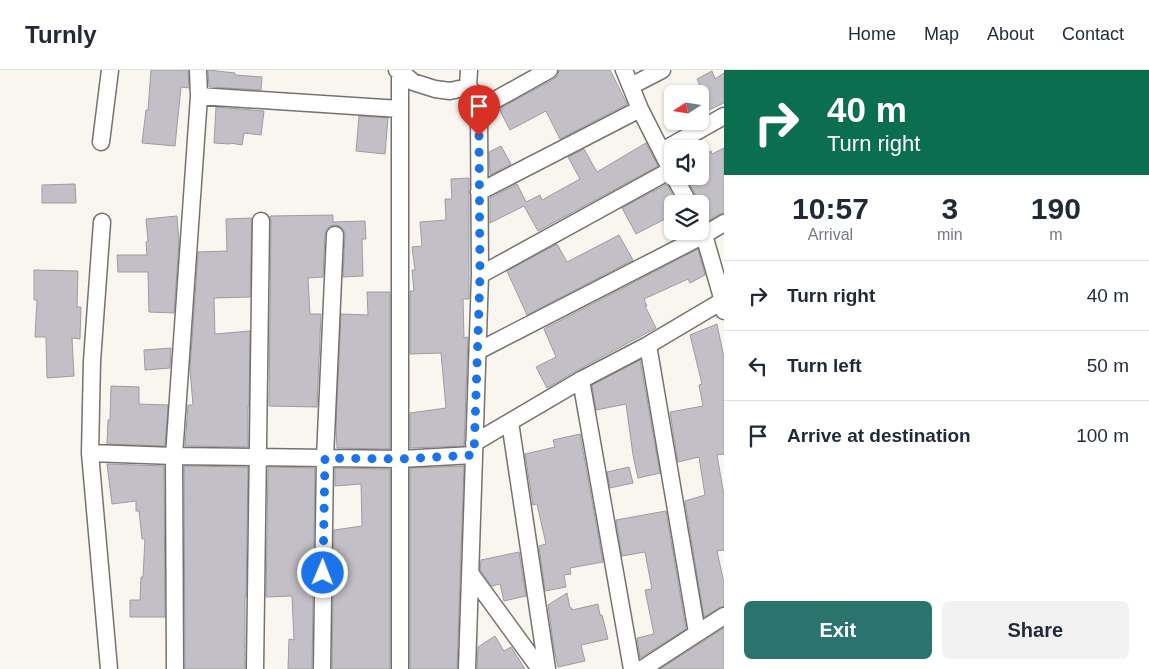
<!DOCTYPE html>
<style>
:root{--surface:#fff;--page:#f2f2f3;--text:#1f2937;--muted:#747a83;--line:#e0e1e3;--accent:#2b746d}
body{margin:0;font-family:Arial,sans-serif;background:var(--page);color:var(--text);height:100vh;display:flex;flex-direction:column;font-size:19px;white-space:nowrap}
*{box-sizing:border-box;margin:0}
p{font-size:16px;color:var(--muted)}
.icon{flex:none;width:28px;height:28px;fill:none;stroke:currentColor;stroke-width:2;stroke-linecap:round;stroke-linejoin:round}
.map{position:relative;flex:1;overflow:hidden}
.sheet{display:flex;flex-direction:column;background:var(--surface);width:425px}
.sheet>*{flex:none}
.top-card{background:#0b6e4f;color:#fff;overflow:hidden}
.needle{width:32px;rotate:258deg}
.tools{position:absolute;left:664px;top:15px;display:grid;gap:10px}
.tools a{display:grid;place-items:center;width:45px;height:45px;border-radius:8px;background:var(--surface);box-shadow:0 1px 4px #0004;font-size:25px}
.pin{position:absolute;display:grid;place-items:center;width:42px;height:42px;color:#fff;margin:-51px -21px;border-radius:50% 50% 50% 0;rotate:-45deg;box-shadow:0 0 5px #0007}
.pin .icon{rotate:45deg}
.me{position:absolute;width:55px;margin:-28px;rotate:1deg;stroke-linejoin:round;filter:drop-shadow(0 0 4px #0008)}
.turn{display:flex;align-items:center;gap:18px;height:105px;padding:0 20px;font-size:22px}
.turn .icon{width:65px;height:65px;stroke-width:2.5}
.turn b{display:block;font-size:35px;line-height:42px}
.eta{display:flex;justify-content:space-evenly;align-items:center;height:85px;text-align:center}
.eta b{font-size:30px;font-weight:700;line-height:35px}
.primary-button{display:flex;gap:10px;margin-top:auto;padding:10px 20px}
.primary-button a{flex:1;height:58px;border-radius:8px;background:var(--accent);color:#fff;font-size:20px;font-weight:700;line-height:58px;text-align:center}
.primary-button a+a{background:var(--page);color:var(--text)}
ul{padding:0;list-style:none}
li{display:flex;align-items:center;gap:15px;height:70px;padding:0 20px;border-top:1px solid var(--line)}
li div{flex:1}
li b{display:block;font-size:19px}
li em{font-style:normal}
header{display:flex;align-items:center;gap:30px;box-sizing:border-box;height:70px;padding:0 25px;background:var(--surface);border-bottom:1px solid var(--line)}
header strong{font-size:24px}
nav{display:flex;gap:28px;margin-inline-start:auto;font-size:18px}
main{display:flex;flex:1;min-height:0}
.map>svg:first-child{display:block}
</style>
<header>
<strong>Turnly</strong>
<nav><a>Home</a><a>Map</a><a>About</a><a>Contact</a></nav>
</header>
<main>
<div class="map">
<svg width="724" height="599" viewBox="0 0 724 599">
<rect width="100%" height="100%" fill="#f9f6f0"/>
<path fill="#c2c0c6" stroke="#9e9ba1" d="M151,0h37l1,18 -8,-1 -6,59 -33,-3 4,-33h2z
M208,0l27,3v2l27,2 -1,13 -52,-3z
M559,0h51l17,34 -67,35 -14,-28 -36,19 -11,-21 55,-30 4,-4z
M712,1l3,8 9,-6v30l-24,11v-20h-10l11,-6 -4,-9z
M216,37l48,4 -3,24 -17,-2 -2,12 -12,-2v1l-16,-1z
M359,46l29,2 -3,36 -29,-3z
M646,73l12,23 -120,65 -14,-25 -34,17v-25l27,-14 9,18 14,-7 2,5 38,-21 -12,-22 16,-8 13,23z
M501,76l10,18 -21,11 -1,-23z
M724,78v65l-5,1 -11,7 -3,-3 -5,-9v-5h-1l-1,-5 -13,-23h20l-5,-10v-9l11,-6 1,3z
M469,108v121h-6l1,39 4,-1 -4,109 -54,2v-35l36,-5 -5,-55 -31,1v-63h4l-2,-21h3l-3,-23 10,-1 -2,-24 26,-2 -1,-21h7l-1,-20z
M75,114l1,19h-34v-18z
M667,114l10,20h-5v2l-8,5 3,7 -31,16 -14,-26z
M333,145v7l32,-1 1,18h-4l1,37 -20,1 2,-42 -1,-4 -4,-5 -5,-1 -5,1 -4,4 -1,5 -2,42 -15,1 2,36h11l-4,93 -48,-1 2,-185 -1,-5z
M177,146l2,26 -5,71 -25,-1 -1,-40h-30l-1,-17h30l-1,-13 2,-1 -2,-22z
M252,148l-2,79 -36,1 1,36 35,-3 -1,75h-1v41l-63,-1 3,-41h5l-3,-35 8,-118 29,-1 -1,-32z
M619,165l14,25 -106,55 -20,-44 50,-27 10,18z
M698,179l7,26 -15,8 -2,-4 -44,20 3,7h-2l11,22 -80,43 -29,17 -11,-21 20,-10 -12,-28z
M34,200l44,1 -1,36h4l-1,32 -8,-1 2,38 -27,2 -1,-41h-11l2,-37h-3z
M367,222h23v157l-53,-1 -1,-21 5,-113 27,1z
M717,254l7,34v96l-7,1 7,40v55l-7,1 7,32v23l-5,2 -15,9 -19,-116 20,-6 -6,-38 -21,5 -8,-50 33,-6 -4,-21 3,-1 -12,-49z
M171,278l-1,20 -25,2 -1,-20z
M640,290l20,113 -22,5 -5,-23 -7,-51 -30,6 -4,-25z
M111,316l28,1v17l29,1 -3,41 -58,-2 1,-24h2z
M580,364l23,128 -33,6 1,6 -7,1 2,12 -21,4 -6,-44v-1l7,-2 -9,-40 -4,1 -8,-51 30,-7 -2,-7z
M107,394l57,2 1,151h-35v-17h10l1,-23h2l2,-38h-3l-3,-28h-3v-10l-24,3z
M184,396l64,1 -2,130 -1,1v71h-60z
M464,396l-7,203h-47v-201z
M268,397l47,1 -3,201h-24l1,-30 5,1 -2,-44 -26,1z
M629,397l4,16 -23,5 -3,-16z
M335,398l55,1v200h-58l2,-139 28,-4 -1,-42 -26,2z
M666,441l20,118 -46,29 -3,-20 17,-4 -9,-44 7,-1 -7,-37 -23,4 -6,-36z
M519,482l7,44 -22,5 -4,-17 -8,2 -12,-16 1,-10z
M567,523l3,15h2v2l26,-6 2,11h2l6,24 -27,6 4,16 -27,6 -4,-18 -6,-44z
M724,558v41h-64z
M495,566l9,15 7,-4 14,22h-48l1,-22z"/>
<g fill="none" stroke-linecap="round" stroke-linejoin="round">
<defs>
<path id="minor" d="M397,0l3,1 13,11 22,7 15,2 18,-4 18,18 63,-35
M624,0l16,39 32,63
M631,16l31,-16
M468,17l1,-17
M199,26l201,13
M101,72l9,-72
M662,81l62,-35
M674,106l15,28
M479,122l161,-83
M102,152l-10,139 -2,92 19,216
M700,157l4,8 19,66 1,10
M480,205l191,-105
M648,275l49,288
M478,281l226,-116 20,-12
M581,310l51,289
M510,352l37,247
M474,373l107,-63 67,-35 76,-45
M90,383l84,3 226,3 74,-4
M470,503l70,96
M175,599l-1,-213 25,-360 -1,-26
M255,599l6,-448
M322,599l3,-211 10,-223
M400,599v-598
M467,599l13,-394 -1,-158 2,-5 5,-7
M642,599l82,-53"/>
</defs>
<use href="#minor" stroke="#76736e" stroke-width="19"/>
<use href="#minor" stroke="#fff" stroke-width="16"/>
</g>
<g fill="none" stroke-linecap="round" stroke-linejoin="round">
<path stroke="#1a73e8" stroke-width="9" stroke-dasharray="0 16.2" d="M323,503l2,-115 75,1 74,-4 6,-180 -1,-139"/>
</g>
</svg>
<div class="tools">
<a><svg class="needle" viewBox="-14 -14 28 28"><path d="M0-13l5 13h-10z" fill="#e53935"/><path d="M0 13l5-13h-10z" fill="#747a83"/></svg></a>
<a><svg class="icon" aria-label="sound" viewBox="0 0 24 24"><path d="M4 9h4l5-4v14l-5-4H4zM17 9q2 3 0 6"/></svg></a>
<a><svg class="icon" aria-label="layers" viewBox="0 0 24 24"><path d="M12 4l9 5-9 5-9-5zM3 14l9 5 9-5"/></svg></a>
</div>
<div class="pin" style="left:479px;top:66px;background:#d93025"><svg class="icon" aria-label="arrive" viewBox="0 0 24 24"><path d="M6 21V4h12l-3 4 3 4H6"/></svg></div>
<svg class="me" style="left:323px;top:503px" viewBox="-20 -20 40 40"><circle r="17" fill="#1a73e8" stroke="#fff" stroke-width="3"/><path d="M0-11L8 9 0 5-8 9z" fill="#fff"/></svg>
</div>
<section class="sheet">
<div class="top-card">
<div class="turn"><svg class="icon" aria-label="right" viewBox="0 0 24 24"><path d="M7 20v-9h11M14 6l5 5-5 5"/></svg><div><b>40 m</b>Turn right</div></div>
</div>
<div class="eta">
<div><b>10:57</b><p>Arrival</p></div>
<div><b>3</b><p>min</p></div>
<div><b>190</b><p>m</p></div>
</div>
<ul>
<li><svg class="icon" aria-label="right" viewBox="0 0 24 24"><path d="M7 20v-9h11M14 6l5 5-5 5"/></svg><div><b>Turn right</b></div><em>40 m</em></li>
<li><svg class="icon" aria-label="left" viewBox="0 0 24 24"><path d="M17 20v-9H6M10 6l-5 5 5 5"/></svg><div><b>Turn left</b></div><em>50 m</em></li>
<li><svg class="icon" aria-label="arrive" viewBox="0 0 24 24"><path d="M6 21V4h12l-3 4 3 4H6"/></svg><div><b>Arrive at destination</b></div><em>100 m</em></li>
</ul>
<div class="primary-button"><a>Exit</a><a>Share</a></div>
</section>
</main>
